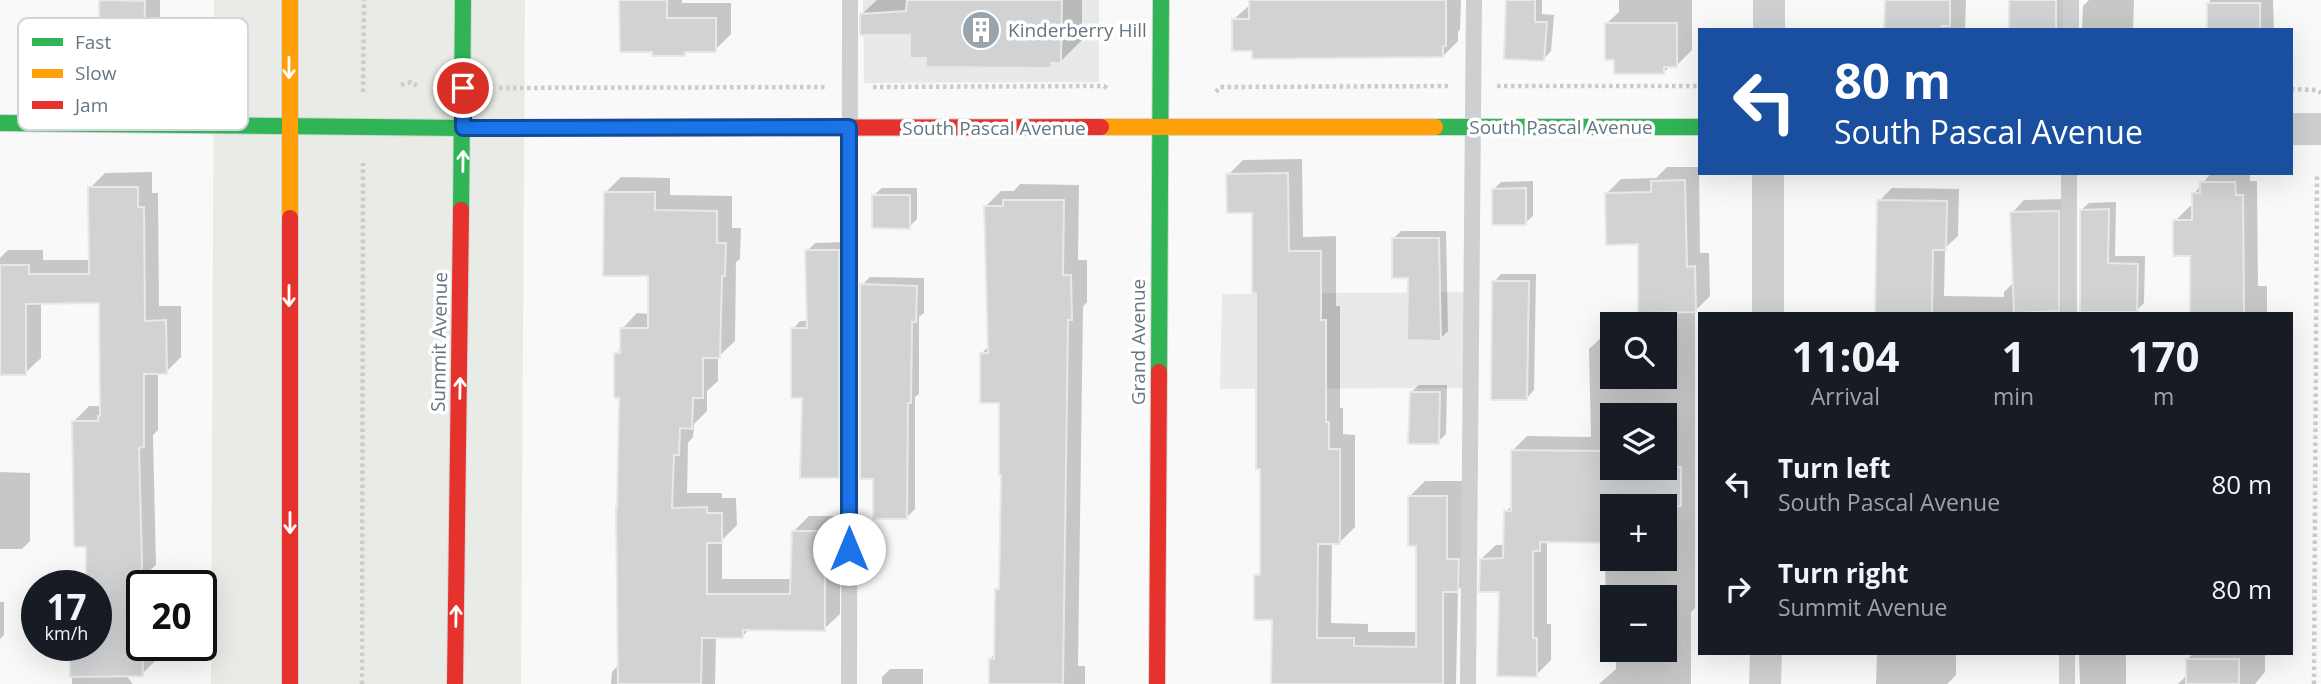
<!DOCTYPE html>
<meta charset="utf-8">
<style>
:root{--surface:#171b24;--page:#20242c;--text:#f1f3f6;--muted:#9ea1a6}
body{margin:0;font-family:"Open Sans",sans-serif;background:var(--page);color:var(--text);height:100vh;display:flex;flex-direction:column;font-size:26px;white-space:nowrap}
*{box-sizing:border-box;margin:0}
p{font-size:23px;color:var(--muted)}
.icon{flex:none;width:38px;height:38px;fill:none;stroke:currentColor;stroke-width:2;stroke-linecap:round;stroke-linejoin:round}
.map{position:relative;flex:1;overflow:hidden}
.sheet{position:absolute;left:1698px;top:312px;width:595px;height:343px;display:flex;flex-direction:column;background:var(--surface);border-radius:0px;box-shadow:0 7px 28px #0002}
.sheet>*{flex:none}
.top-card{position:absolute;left:1698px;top:28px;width:595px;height:147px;border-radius:0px;box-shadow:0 7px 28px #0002;background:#1a4fa0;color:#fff;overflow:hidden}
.buttons{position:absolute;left:1600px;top:312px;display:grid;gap:14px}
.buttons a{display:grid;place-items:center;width:77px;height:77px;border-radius:0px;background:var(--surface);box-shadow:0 7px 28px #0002;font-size:35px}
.speed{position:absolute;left:21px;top:570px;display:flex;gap:14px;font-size:35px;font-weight:700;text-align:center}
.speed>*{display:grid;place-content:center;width:91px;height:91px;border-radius:50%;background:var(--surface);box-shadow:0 7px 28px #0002;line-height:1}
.speed small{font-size:18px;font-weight:400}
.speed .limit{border:4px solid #111;border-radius:10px;background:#fff;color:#111}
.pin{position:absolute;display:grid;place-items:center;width:60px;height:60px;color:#fff;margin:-30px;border:4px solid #fff;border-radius:50%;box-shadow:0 2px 7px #0007}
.me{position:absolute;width:77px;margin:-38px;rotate:0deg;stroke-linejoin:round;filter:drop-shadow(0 0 5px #0008)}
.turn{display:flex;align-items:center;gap:24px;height:147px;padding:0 21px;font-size:32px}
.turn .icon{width:91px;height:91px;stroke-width:2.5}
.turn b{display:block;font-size:49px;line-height:60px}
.eta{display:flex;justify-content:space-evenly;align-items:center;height:119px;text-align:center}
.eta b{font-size:42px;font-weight:700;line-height:49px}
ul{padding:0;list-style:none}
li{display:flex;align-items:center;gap:21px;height:105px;padding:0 21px}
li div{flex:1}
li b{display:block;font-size:26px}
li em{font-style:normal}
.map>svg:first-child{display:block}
</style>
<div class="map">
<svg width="2321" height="684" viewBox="0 0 2321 684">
<rect width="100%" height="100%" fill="#f9f9f9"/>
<path fill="#e8e9e9" d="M863,0h236v82l-235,1z
M1469,292v96l-249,1 2,-95z"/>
<path fill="#e8ebe6" d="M214,0h311l-4,684h-310z"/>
<path fill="#0003" fill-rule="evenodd" d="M101,0h59v42l-16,15 -58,-28 15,-15z
M621,0h61v3h49v31l-16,16h-27l-4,4z
M877,0h205v40l-21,21h-6l-5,6 -123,-11 -16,-22 -49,-20z
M1251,0h210l-1,30 -2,2v9l-15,15 -189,-6 -20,-31 17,-15z
M1508,0h34v14l12,1 -3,36 -7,8z
M1619,0h73v50l-16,16h-6l-6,6 -49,-13 -9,-35 13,-12z
M1887,0h79l-1,30h-79z
M2012,0h56l4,30h-60z
M2089,0h45l-1,30h-51l1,-24z
M2210,0h63l1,30h-65z
M1302,159l1,78 33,-1v70h4v102h3v26l12,1v92l-15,15h-8l-1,81 37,1v8h50v-88l-8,-48 15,-15h37v64l11,30 -15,15 -2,94h-183l1,-66 -18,-42 6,-6 -4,-279 -4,-80 -26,-36 15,-15z
M1667,167h32l1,86h9l1,43 -15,15v297l-4,4v72h-92l17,-15v-20h48v-52h-52v26h-5l-3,-82 -57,-1v84h4v36l-15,15 -36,-85 -19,-31 15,-14h9v-33l8,-7v-55l14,-14 64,1 -2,-88 15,-14h8v41h52v-52h-24l-1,-81 -32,-50 14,-14 35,-1zM1612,415h52v52h-52zM1612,506h52v52h-52z
M152,172v21h6l1,113h22v51l-15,15h-8v58l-5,5 3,130 -7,6v15h-7v60h15v13l-15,15h-17l8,10h-61l1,-38h23v-60h-7l-1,-40 -14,-125 15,-15h13l-1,-105 -60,1v56l-16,15h-25v-115l8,-8h35v10h47v-72l15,-15z
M2211,173h39v8h7l1,105h9v27h-76l1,-59 -17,-33 15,-15h4v-12z
M621,177l49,1v17l62,1v32h9l-1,31 -4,3 -1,79 -17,16v24l-11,10v20l-13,13 -1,13 -5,6 -1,50h35v5h14l1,27 -15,15v39h70l2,-48 15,-15h31v98l-16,15 -74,-1 -7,8h-27l-1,48h-104l1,-12 8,-9 1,-267 -5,-42 6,-7v-18l15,-16 12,1v-39l-43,-83z
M1533,181v35l-8,7 -31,-34 7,-7z
M1020,184l59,1 -1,75h9v42l-4,5 -5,359h7v18h-94l-1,-25 6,-6 1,-63 4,-4 2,-113 -2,-71 -20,-48 8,-8 -4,-139 16,-16h13z
M882,188h35v31l-8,8 -35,-32z
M1892,188l67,1 -1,47 -13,12 -1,48 60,1v-5l10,-10 -2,-69 12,-13 47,-1 -8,114h-188l4,-112z
M2116,202l-1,54h30l-1,47 -8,8 -55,-1v-100l8,-7z
M1401,231h45l2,100 -8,8 -47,-100z
M846,242v227l-8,7 -35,-80 -10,-67 7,-8h8l-1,-70 8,-8z
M1501,274h35l-2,116 -7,8 -33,-116z
M870,277l54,1v35l-5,4v77l-4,3v112l-8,8 -32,-40 -13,-192z
M1419,385h28l-1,49 -8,8 -27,-50z
M0,472l30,1v68l-8,8h-22z
M0,602h4v33l-4,4z
M1877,653h79v22l-9,9h-71z
M2079,653h47v31h-46z
M2194,653h71v19l-10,12h-77l9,-9v-16z
M890,669h33v15h-41v-7z"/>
<path fill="#d0d2d3" stroke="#e8e8e8" stroke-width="2" d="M99,0l46,1 -1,58h-59v-31h14z
M619,0h48v18h49v34h-31v4h-33v-4h-32z
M907,0h155l-1,63h-10v5l-125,-1v-9h-16v-23h-50v-21l46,-3z
M1249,0h197v46h-3v11l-191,2v-8h-20v-32h17z
M1506,0h29v22h12l-3,39 -40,-2z
M1885,0h65v26h-8v4h-58z
M2009,0h47v30h-47z
M2207,3h53v27h-53z
M1605,23h72v44h-13v7h-50v-14h-9z
M1288,173l1,78h32v69h5v102h3v27h11v95h-22l-1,94h37v8l62,1v-101h-8v-50h39v63h12l-1,33h-15v92h-172l1,-64h-18v-45h6v-106h-4v-176h-4v-80h-25l-1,-39z
M1685,180l2,87 8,-1 1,46 -58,1v-69l-32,1 -1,-52 46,-1v-11z
M2200,182h35l1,13h7l1,118h-54v-57h-17v-36h19v-27h8z
M88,187h50v20h6l1,114 21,-1 1,54h-23v73l-5,1 3,116 -1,18h-6v55h7l1,39 -73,1v-27h18v-4h8v-64h-10v-35h-12l-2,-126h26v-5h2l-1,-113 -73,1v71h-26v-110h29v9h60z
M1526,188v37h-34v-36z
M604,192h51v18l62,1v32h9l-1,33h-3l-2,82h-17v40h-10l-1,31 -12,-1 -1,27h-5l-2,53 35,-1v6h15v30h-15v51h83l2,-63h33v100l-82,-1v8h-41l-1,46h-83l-2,-177h1l2,-109h-5v-45h6v-25h28v-52h-45z
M872,195h38v34l-38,-1z
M1003,200h61l-1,75h8l1,45h-4l-5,364h-74v-25h5l1,-70h4l2,-114h-2v-72h-19v-50h8l-4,-147h19z
M1877,200l70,1 -1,49h-13l-1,63h-57z
M2109,209l-1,54 30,1 -1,48h-57v-102z
M2059,211v100l-45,2 -4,-101z
M1392,238h47l2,103 -34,-1 1,-62h-16z
M805,250h34v228h-39l2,-80h-11v-70h16z
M1492,281h37l-2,119h-36z
M860,284l57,2 -1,36h-4l-1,81h-3l-1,116h-34v-40h-13z
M1410,392h30l-1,52h-31z
M1511,450l101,1v16h69v39h-69v37l-72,-1v9h-7v87h4v39l-40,-1 2,-84h-20l1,-33 23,-1 1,-47h7z
M2186,659h53v25h-53z"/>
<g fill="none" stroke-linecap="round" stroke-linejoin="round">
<defs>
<path id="fast" d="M0,123l463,5h229
M1435,127h264
M461,210l2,-210
M1159,372l2,-372"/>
<path id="slow" d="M290,0v218
M1101,127h334"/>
<path id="jam" d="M692,128l409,-1
M290,218v466
M455,684l6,-474
M1157,684l2,-312"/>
</defs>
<use href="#fast" stroke="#d5d6d7" stroke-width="18"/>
<use href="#slow" stroke="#d5d6d7" stroke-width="18"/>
<use href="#jam" stroke="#d5d6d7" stroke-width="18"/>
<path stroke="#cbcccd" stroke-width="4.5" stroke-dasharray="3.5 3.5" stroke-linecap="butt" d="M401,85l10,-3 6,4
M1497,86h202
M873,87l231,-1 5,4
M499,88l327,-1
M2291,89l26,1 4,3
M363,92l1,-92
M1216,92l4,-5 230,-1
M362,684l1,-521
M2314,684l3,-508"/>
<path stroke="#cecfd0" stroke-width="16" d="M2071,30v-30
M2069,313v-140
M849,684l1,-684
M1468,684l6,-684
M2067,684v-31"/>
<path stroke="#cecfd0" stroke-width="32" d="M1769,30v-30
M2291,129h30
M1768,313v-140
M1765,684l1,-31"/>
<use href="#fast" stroke="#30b455" stroke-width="16"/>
<use href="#slow" stroke="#ff9f0a" stroke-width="16"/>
<use href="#jam" stroke="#e5322d" stroke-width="16"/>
</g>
<defs><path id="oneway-shaft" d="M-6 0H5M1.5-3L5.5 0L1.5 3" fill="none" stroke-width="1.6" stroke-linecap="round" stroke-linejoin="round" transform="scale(1.75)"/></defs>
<g stroke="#fff">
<use href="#oneway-shaft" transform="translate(289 68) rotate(90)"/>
<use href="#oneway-shaft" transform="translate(463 161) rotate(-89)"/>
<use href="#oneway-shaft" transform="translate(289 296) rotate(90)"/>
<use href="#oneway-shaft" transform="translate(460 388) rotate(-89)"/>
<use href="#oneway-shaft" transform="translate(290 523) rotate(90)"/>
<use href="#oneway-shaft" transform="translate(456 616) rotate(-89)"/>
</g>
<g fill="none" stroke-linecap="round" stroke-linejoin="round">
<defs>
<path id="route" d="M463,88v40l386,-1v422"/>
</defs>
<use href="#route" stroke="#114b97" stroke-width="18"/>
<use href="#route" stroke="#1a73e8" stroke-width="12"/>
</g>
<defs>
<symbol id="building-disc" viewBox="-11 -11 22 22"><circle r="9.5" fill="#99a4ac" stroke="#fff"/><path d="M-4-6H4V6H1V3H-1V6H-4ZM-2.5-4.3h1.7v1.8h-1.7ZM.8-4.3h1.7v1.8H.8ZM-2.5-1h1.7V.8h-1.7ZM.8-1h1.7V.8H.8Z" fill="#fff"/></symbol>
</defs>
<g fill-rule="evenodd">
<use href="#building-disc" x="959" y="8" width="44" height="44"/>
</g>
<g text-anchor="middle" stroke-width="7" stroke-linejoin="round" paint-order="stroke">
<g font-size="19" fill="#657683" stroke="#fff" text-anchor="start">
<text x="1008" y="37">Kinderberry Hill</text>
</g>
<g font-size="19" fill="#657683" stroke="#fff">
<text x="1561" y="134">South Pascal Avenue</text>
<text x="994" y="135">South Pascal Avenue</text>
<text transform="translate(439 342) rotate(-89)" y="7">Summit Avenue</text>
<text transform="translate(1138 342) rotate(-90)" y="7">Grand Avenue</text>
</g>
</g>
<rect x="18" y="18" width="230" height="112" rx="10" fill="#fff" stroke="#d1d6da" stroke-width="2"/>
<rect x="32" y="38" width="31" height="8" fill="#30b455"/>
<rect x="32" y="69" width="31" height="9" fill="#ff9f0a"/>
<rect x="32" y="101" width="31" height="8" fill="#e5322d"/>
<g font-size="19" fill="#657683">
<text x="75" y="49">Fast</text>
<text x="75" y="80">Slow</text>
<text x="75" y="112">Jam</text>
</g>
</svg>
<div class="buttons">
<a><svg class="icon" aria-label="search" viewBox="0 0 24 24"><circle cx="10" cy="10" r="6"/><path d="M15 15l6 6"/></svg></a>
<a><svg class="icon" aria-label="layers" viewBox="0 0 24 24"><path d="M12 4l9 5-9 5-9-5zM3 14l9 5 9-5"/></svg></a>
<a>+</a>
<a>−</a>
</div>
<div class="speed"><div>17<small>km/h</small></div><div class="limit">20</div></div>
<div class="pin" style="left:463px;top:88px;background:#d93025"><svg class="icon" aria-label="arrive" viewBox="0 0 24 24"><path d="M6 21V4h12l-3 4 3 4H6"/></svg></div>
<svg class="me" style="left:849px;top:549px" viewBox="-20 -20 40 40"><circle r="19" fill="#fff"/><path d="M0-13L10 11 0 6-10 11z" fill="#1a73e8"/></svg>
<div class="top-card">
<div class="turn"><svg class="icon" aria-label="left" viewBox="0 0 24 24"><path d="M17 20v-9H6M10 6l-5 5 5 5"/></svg><div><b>80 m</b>South Pascal Avenue</div></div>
</div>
<section class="sheet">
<div class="eta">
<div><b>11:04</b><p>Arrival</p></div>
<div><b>1</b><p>min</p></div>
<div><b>170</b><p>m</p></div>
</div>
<ul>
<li><svg class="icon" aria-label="left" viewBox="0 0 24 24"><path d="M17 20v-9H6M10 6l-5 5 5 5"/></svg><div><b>Turn left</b><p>South Pascal Avenue</p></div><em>80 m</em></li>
<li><svg class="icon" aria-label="right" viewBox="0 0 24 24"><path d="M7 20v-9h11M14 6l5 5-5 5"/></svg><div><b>Turn right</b><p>Summit Avenue</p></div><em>80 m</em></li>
</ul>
</section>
</div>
